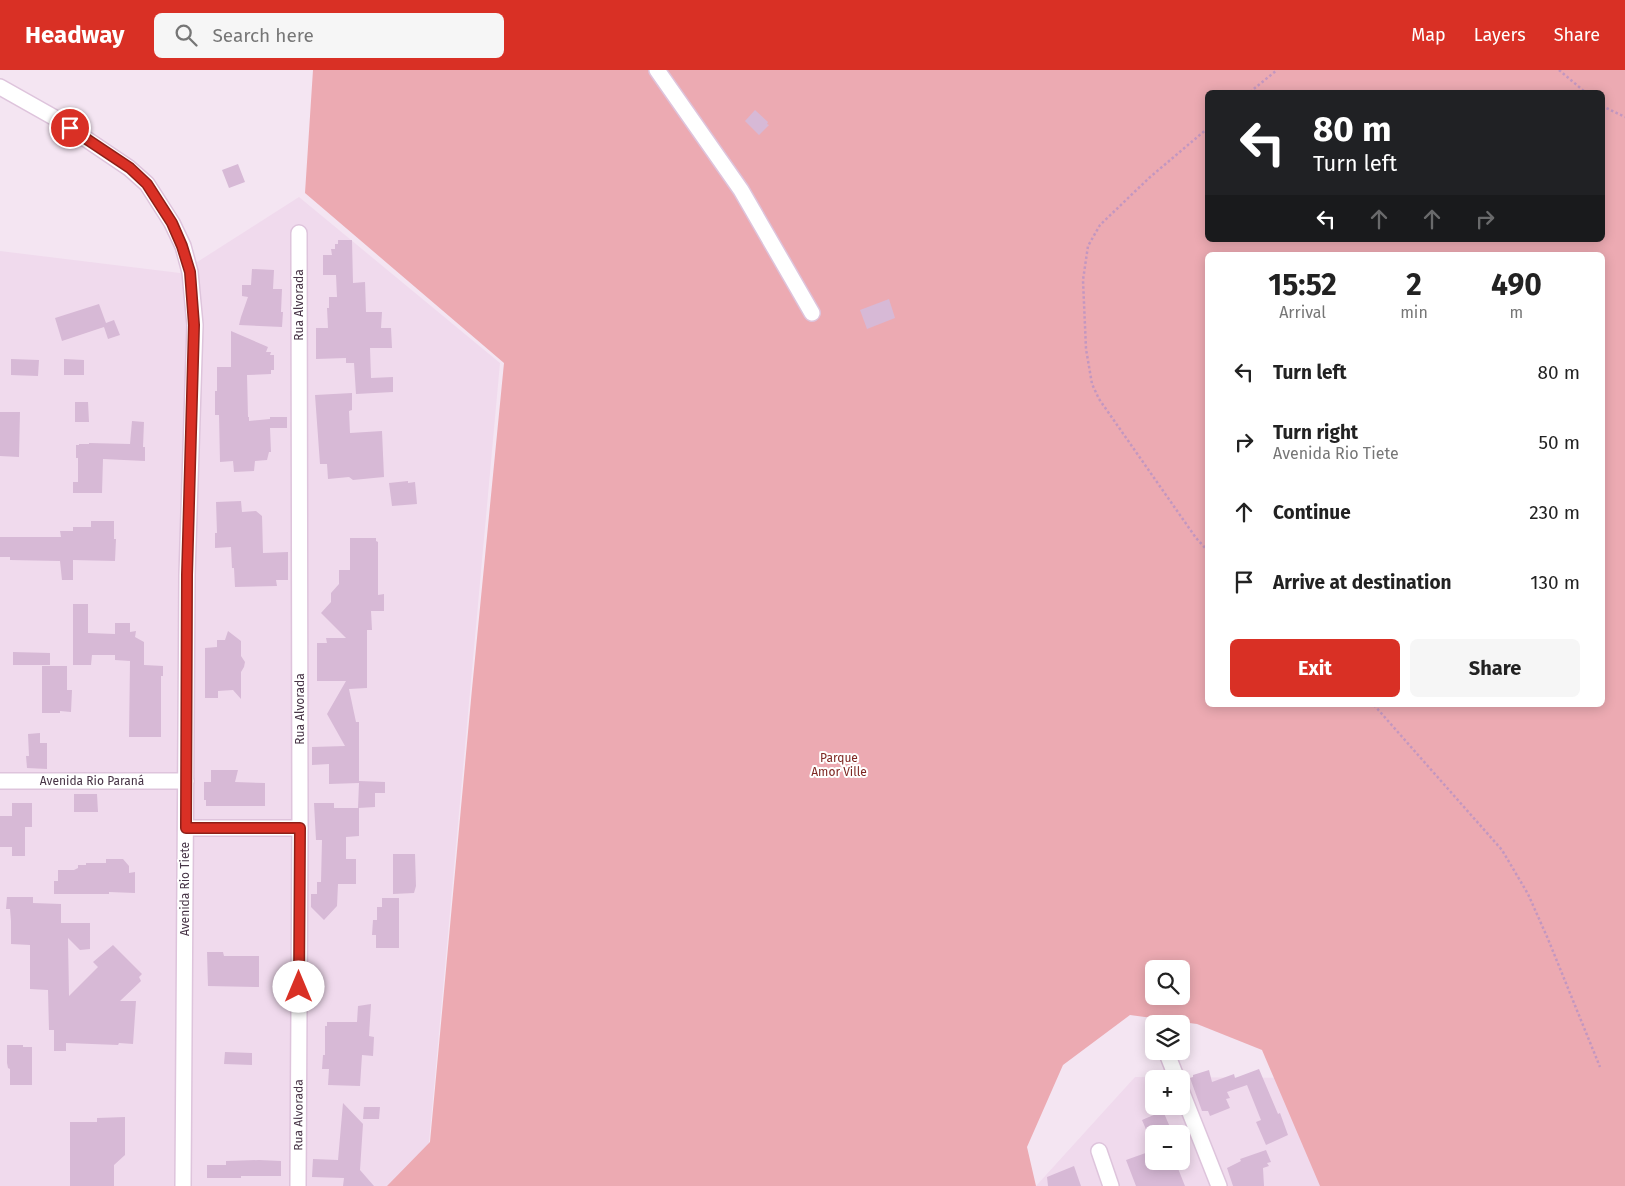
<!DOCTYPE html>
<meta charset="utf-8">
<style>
:root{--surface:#fff;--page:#f6f6f6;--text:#222;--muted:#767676;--accent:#d93025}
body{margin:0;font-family:"Fira Sans",sans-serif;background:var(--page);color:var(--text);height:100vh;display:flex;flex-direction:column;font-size:19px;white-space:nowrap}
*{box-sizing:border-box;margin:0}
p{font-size:16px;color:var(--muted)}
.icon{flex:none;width:28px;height:28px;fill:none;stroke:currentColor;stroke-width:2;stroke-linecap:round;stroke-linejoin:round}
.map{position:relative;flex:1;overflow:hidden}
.side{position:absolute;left:1205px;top:182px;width:400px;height:455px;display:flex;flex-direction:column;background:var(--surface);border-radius:8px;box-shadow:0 2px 12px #0003}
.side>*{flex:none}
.guide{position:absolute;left:1205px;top:20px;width:400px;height:152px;border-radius:8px;box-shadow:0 2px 12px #0003;background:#202124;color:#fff;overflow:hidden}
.controls{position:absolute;left:1145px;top:890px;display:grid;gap:10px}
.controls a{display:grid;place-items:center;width:45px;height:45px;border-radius:8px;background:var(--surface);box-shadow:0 2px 12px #0003;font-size:25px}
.pin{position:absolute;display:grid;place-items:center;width:42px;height:42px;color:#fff;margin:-21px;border:2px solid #fff;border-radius:50%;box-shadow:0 1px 5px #0007}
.me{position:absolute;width:55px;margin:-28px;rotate:0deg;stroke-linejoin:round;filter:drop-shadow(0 0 4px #0008)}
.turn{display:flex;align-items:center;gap:18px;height:105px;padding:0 25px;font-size:22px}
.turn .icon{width:65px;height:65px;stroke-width:2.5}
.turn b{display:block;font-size:35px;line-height:42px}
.lanes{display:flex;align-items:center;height:48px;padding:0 25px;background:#0003;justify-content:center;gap:25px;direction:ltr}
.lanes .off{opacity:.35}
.eta{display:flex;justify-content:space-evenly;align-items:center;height:85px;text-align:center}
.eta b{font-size:30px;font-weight:700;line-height:35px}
.button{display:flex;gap:10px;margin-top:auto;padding:10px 25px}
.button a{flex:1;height:58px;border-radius:8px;background:var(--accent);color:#fff;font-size:20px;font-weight:700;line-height:58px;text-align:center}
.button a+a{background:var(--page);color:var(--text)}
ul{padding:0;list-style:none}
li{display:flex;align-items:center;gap:15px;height:70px;padding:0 25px}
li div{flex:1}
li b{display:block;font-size:19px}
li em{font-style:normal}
header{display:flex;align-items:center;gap:30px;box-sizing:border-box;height:70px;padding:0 25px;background:var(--accent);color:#fff}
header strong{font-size:24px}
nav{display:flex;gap:28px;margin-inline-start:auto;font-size:18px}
.search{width:350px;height:45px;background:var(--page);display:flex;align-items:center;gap:12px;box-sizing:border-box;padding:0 18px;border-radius:8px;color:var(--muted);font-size:19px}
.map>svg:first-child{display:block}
</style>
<header>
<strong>Headway</strong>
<div class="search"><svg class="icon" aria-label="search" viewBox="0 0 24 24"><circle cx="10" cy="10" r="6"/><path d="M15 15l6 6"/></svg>Search here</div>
<nav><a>Map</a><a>Layers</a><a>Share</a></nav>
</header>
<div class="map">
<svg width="1625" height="1116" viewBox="0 0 1625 1116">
<rect width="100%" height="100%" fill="#f4e5f2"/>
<path fill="#f0daed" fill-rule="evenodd" d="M299,127l201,166 -75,823h-425v-935l180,22z
M1135,1007l490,3v106h-589zM1154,1009h27v27h-27zM1154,1064h27v27h-27z"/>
<path fill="#ecaab2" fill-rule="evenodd" d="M313,0h1312v1116h-305l-58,-136 -65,-26 -67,-9 -67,50 -36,82 9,39h-649l43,-44 42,-453 32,-326 -199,-170zM1208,22h394v148h-394zM1208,185h394v450h-394zM1154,899h27v27h-27z"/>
<path fill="#d7b9d6" d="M755,40l13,12 -1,2 2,1 -10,10 -14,-14z
M238,94l7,18 -16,6 -7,-18z
M338,170h14l1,43 12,-1 1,30h16l-1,16h10l1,20h-22l1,30 22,-1v15l-37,2 -2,-31h-8v-5l-30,1v-31h12l-1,-20h2v-11h8l-1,-22h-13v-20h9l-1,-6h4v-5h3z
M252,199l22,1 -1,19h9l-1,23h2l-1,15 -43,-2 2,-8 7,-20 -6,-1v-11h9z
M889,229l6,19 -28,11 -7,-19z
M99,234l7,19 8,-3 6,15 -12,4 -4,-12 -42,14 -7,-23z
M231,261l37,16 -2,5h5l-1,3h4v15h-3v4l-24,1 1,42h1v4l21,-2v5v-7h17v11h-17l1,24h-2l-2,8 -12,1 -1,10 -20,1 -1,-11 -13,1 -1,-47h-4v-24h2v-24h14z
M11,289l28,1 -1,16 -27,-1z
M64,289l20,1v15h-20z
M352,323v17l-3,1 1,22 32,-2 2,46 -31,3 -4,-3 -21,2 -1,-15h-7l-5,-69z
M75,332h13l1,20h-14z
M0,342h20l-1,45 -19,-1z
M132,351l12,1 -1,25h2v14l-42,-2 -1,34h-29v-11h5v-24h-2v-13h3v-1h10v-1l41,1z
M408,411v2l7,-1 2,22 -25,2 -3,-23z
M241,431l1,11 14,-1 6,5 1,37 25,-1v28h-12l1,6 -42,1 -1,-19h-2l-1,-21 -16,1v-15h2l-1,-31z
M91,451h23v18h2l-1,22 -42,-1v20h-11l-2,-19 -50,-1v-3h-10v-20h61l-1,-6h13v-4h18z
M350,468h26v3l2,1v53l6,-1v17h-13l1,19h-5v58l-18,1 7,33h3v59l26,1v11h-10v14l-17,1 1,-25 -30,1v-20l-17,1v-18l33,-1 -18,-32 19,-33h-29v-38h10l-1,-5h20l-25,-25 10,-11v-9l8,-9v-14h11z
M73,534h15v29l27,1v-11h15v9l6,-1 -1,6 9,5v23l19,1v10h-2v61h-32l1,-76 -15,-1v-5h-23l-1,10h-18z
M228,561l13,10v15l4,6 -1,5 -3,5v27l-8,-9 -15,1v7h-13v-50l12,-1v-7h8z
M13,582l37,1v12h-37z
M42,596h25v24h5l-1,22 -11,-1v2h-18z
M40,663v10h7v26l-20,-1 -1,-12h3l-1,-22z
M211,700h27l-3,12 30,1v23h-59v-6h-2v-18h7z
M74,724h23l1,18h-24z
M12,733h20v24h-7v29h-13v-9h-12v-31h12z
M314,733h20v5h25v28l-13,1v22h10v25h-18l-1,22 -13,14 -13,-13v-13h6v-12h4l1,-42h-6z
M393,784h22l1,32 -2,7 -21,1z
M106,789h17l6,7v7l6,-1v21l-26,-1v2h-55v-13h4v-11h16l4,-2v-3h8v-2h20z
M7,827h26v6l28,1v19h29v26l-10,1 -12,-12 1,58 29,-29 -5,-5 20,-17 29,29 -3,3 2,4 -21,20h16l-3,43 -14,-1 -1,2 -52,-2v8h-12v-21h-5l-1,-40 -18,-1v-44l-19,-1v-23l-1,-12h-4z
M382,828h17v50h-23v-13h-4l1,-15h4v-13h5z
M207,882h16l1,4h35v31l-51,-1z
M371,934l-2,32 5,1 -1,19 -11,-1 -2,31 -32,-1 1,-16h-7l1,-14h2v-29h2v-4h30l1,-16z
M7,975h16v2h9v38h-22v-16l-2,-1 -1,-5z
M225,982l27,1v12l-28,-1z
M1259,999l19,45 2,-1 8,22 -22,10 -10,-23 5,-2 -14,-35 -20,7 3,6 -4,1 4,9 -20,8 -2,-5h-6l-12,-33 3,-1v-2l16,-5 3,12 22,-8 1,4z
M343,1033l20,21 -3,46 14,16h-31l1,-8 -32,-1 1,-18 25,1z
M364,1037h16l-1,12h-16z
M1163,1041l10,23h-25l-6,-14z
M125,1047v38l-11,10v21h-44v-64h27v-4z
M1154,1080v11h21l10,25h-49l-10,-26z
M1266,1080l5,12 -4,1 2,3 -6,2 1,18h-31l-6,-18 14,-7 -1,-2z
M259,1090l22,1v15h-40v2h-34v-13h19v-4z
M1074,1096l7,20h-33l-1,-9z"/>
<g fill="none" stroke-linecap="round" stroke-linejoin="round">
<defs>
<g id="minor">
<path d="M657,0l84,120 71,123"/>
<path d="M0,17l55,31 74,50 18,16 25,39 11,23 7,26 5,53 -8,250 -4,611"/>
<path id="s1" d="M0,711h186"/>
<path d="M186,758h114"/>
<path d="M1166,981l11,28"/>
<path d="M1181,1020l38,96"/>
<path d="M1099,1081l12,35"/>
<path id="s2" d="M298,1116l2,-358 -1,-595"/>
</g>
</defs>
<use href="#minor" stroke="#dec4dc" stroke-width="18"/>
<path stroke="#c397c0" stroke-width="2.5" stroke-dasharray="2.5 2.5" stroke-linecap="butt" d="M1559,0l26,22
M1250,22l27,-22
M1602,36l23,11
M1208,58l-59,50 -49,47 -12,21 -5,34 3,69 6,35 7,15 97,139 12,13
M1374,635l128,145 26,44 20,45 52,128"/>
<use href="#minor" stroke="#fff" stroke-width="15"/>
</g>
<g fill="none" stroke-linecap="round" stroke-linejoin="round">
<defs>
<path id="route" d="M70,58l60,40 17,16 25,39 10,23 8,26 4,53 -7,250 -1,253h114l-1,159"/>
</defs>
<use href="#route" stroke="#8d1f18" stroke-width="12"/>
<use href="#route" stroke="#d93025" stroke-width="9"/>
</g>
<g text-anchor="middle" stroke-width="4" stroke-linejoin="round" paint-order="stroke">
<g font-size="12" fill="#473446" stroke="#fff">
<text transform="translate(299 235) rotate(-90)" y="4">Rua Alvorada</text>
<text transform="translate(300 639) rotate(-90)" y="4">Rua Alvorada</text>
<text dy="4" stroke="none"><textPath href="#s1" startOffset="92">Avenida Rio Paraná</textPath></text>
<text transform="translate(185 819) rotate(-90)" y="4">Avenida Rio Tiete</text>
<text dy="4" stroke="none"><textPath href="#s2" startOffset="71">Rua Alvorada</textPath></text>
</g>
<g font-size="12" fill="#7e2722" stroke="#fff">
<text x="839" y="692">Parque<tspan x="839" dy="14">Amor Ville</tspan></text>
</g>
</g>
</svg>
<div class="controls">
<a><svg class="icon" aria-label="search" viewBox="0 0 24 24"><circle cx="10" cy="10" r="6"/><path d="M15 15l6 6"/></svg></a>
<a><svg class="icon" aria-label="layers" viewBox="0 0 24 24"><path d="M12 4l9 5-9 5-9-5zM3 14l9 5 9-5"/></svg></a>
<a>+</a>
<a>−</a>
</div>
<div class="pin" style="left:70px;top:58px;background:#d93025"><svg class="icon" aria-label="arrive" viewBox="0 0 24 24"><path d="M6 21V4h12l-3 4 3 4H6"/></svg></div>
<svg class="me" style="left:299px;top:917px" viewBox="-20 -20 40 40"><circle r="19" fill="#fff"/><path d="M0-13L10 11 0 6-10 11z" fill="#d93025"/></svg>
<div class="guide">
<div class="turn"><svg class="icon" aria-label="left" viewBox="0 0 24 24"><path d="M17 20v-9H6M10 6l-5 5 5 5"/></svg><div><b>80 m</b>Turn left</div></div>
<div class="lanes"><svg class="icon" aria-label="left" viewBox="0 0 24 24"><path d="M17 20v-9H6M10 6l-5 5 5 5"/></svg><svg class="icon off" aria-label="ahead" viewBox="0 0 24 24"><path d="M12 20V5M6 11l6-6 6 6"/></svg><svg class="icon off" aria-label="ahead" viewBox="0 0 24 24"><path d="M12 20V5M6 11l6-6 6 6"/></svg><svg class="icon off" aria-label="right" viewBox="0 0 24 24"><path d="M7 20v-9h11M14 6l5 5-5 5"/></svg></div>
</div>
<section class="side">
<div class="eta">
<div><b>15:52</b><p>Arrival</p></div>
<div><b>2</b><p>min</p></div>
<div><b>490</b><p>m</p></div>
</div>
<ul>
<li><svg class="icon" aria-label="left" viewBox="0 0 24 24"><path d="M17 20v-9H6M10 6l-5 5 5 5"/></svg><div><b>Turn left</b></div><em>80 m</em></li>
<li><svg class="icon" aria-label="right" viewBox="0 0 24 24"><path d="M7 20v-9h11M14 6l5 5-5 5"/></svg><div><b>Turn right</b><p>Avenida Rio Tiete</p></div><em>50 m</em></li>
<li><svg class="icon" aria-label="ahead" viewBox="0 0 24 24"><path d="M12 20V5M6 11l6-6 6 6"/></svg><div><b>Continue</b></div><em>230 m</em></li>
<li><svg class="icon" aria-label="arrive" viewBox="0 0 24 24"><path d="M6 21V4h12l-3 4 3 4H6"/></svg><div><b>Arrive at destination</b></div><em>130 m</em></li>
</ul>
<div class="button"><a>Exit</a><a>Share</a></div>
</section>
</div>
